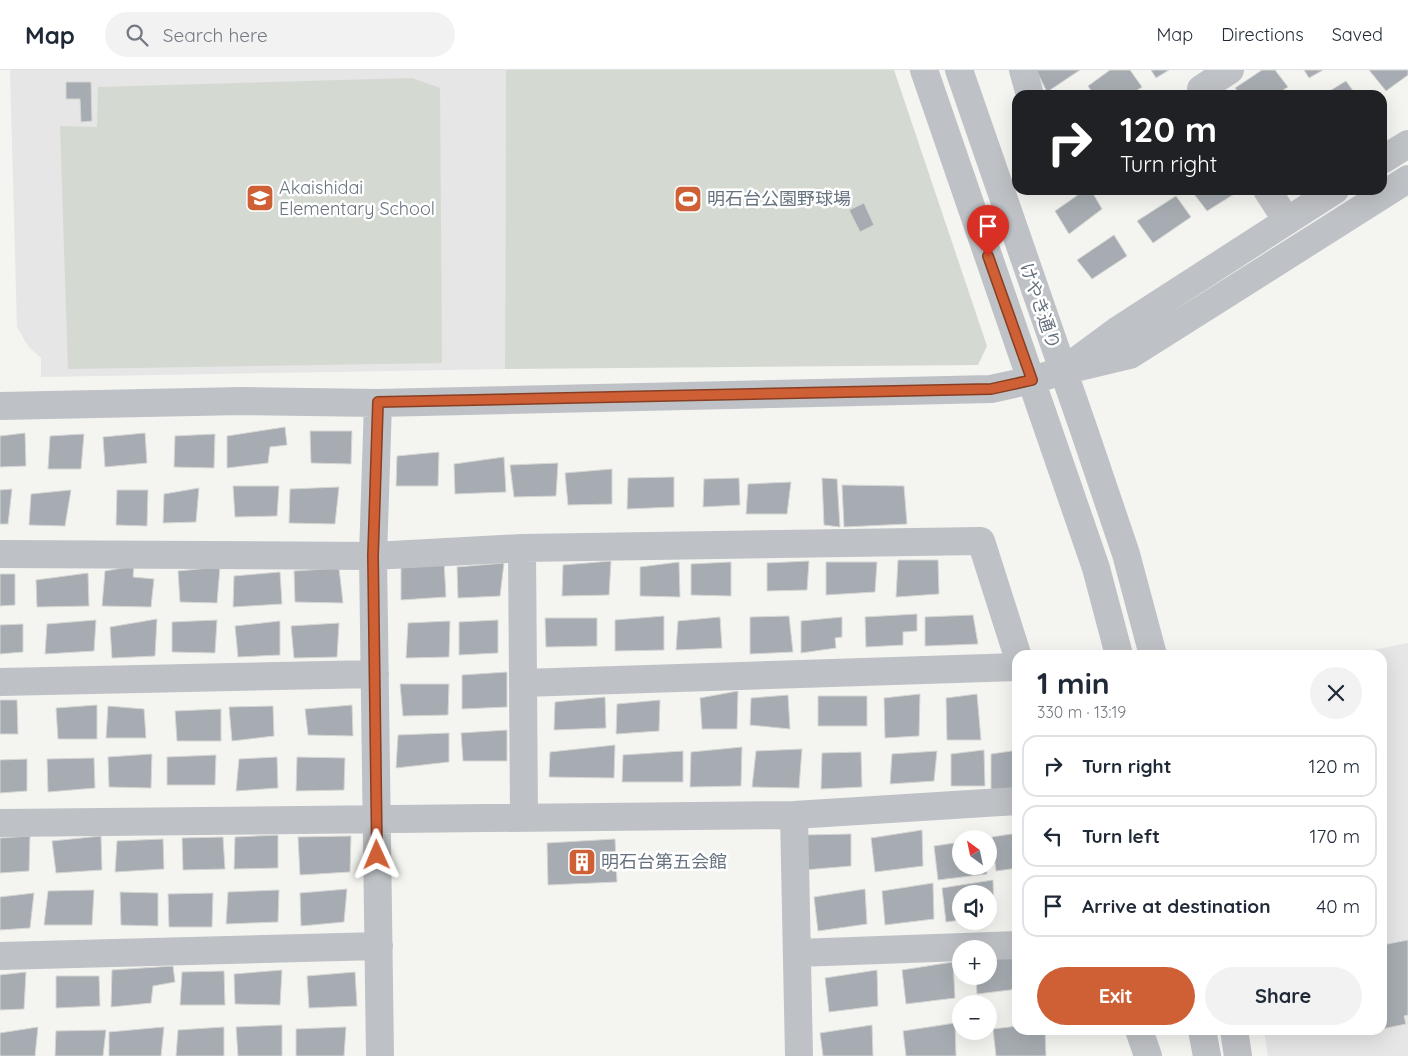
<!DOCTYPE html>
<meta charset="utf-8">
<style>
:root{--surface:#fff;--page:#f2f2f3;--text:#1f2937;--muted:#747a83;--line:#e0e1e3;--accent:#cf6036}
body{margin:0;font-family:Quicksand,"Noto Sans JP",sans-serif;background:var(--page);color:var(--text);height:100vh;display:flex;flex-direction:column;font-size:19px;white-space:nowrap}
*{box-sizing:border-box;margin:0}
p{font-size:16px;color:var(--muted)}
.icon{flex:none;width:28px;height:28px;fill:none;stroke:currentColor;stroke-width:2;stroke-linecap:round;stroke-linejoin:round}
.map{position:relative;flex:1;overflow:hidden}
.details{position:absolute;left:1012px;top:580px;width:375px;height:385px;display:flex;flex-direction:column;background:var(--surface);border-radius:15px;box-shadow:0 5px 20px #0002}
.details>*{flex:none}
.top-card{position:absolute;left:1012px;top:20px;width:375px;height:105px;border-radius:15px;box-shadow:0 5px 20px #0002;background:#202124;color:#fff;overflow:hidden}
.needle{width:32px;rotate:327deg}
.controls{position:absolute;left:952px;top:760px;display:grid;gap:10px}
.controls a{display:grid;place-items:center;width:45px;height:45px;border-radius:50%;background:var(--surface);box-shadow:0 5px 20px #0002;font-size:25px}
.pin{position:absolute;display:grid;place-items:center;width:42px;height:42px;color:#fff;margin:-51px -21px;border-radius:50% 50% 50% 0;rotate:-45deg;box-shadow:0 0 5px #0007}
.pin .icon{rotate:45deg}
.me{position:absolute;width:55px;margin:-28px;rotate:359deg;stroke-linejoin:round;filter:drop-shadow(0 0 4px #0008)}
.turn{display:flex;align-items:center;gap:18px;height:105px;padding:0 25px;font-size:22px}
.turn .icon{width:65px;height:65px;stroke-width:2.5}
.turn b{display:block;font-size:35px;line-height:42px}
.round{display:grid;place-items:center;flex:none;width:52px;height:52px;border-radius:26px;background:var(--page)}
.head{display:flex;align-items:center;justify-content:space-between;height:85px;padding:0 25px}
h1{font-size:30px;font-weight:800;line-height:38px}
.action{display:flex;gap:10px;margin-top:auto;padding:10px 25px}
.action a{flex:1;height:58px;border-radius:30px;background:var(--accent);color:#fff;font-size:20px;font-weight:800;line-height:58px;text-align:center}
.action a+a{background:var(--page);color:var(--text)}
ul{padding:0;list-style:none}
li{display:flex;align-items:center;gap:15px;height:62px;margin:0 10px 8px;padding:0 15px;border:2px solid var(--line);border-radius:15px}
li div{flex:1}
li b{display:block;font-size:19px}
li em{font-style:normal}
header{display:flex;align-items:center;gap:30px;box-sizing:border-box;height:70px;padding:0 25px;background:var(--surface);border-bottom:1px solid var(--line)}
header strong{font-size:24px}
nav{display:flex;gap:28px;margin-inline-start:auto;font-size:18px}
.search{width:350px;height:45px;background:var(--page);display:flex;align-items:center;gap:12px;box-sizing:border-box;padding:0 18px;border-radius:28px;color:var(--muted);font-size:19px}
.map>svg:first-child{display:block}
</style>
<header>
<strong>Map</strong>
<div class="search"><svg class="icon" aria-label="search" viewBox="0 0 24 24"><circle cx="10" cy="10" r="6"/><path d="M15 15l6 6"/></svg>Search here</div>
<nav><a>Map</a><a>Directions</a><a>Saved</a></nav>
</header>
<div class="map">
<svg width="1408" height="986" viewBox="0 0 1408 986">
<rect width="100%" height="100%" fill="#f4f4f1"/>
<path fill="#e5e6e5" d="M10,0h496l-1,299 -464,8v-19l-13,-12 -11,-19z
M1408,573v413h-140l-4,-26h118v-375h-33z"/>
<path fill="#d4d9d1" d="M506,0h388l93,276 -9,19 -473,4z
M412,8l28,10 2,275 -374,6 -8,-243 37,1 1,-40z"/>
<path fill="#a6acb1" stroke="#d6d6d4" d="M1036,0h44l-33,22z
M1110,0h20l12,17 -12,8h-36l-6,-9z
M1151,0h18l-13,8z
M1262,0h13l13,17 -13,8h-34l-6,-7z
M1304,0h19l-14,8z
M1369,0h39v5l-22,16z
M1346,11l10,14h-33z
M66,12h25l1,39 -11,1 -1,-23h-14z
M1085,120h6l11,19 -33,25 -14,-23z
M1191,120h47l1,1 -32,20z
M1176,126l15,21 -38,26 -16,-22z
M864,133l10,22 -14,7 -11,-22z
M1114,165l13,21 -35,23 -15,-19z
M285,357l2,18 -17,2 -2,16 -41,5v-32z
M310,361h42l-1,33 -40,-1z
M25,363l1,33 -26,1v-31z
M145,363l2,30 -42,4 -2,-30z
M84,364l-3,35h-33l2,-33z
M215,364l-1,34 -40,-1 1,-31z
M439,382l-1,34h-42l1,-30z
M504,387l2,35 -51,2 -1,-30z
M558,393l-2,33 -42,1 -4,-32z
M612,399v35l-44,1 -3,-32z
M674,407v30l-47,2 1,-31z
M739,408l1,27 -37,2 1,-28z
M822,408l15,1 3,48 -16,-2z
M791,412l-4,32h-41l2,-30z
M842,415l62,1 3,38 -63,3z
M233,416h46l-2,30 -42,1z
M339,417l-4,37 -46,-1 1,-34z
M199,418l-3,34 -33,1 1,-29z
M12,419l-4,35h-8v-34z
M71,420l-6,36 -36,-1 2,-31z
M117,420h31l-1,36 -31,-1z
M898,490h40l1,34 -43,3z
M444,491l2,36 -45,3v-33z
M611,491l-2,34 -47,1 1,-31z
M809,491l-2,29 -40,1v-28z
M679,492l1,35 -40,-1v-29z
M731,492v34l-40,-1v-31z
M826,492h51l-2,30 -49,3z
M504,493l-4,33 -42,2 -1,-31z
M134,496l-1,11 21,2 -3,28 -49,-1 3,-35z
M220,497l-3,36 -37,-1 -2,-31z
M339,498l4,35 -48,-1 -1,-31z
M280,502l2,32 -49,3 1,-31z
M88,503l1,33 -52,1 -1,-27z
M0,504h15v31l-15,1z
M917,544v17l-14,1v13l-37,2 -1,-30z
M973,545l5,29 -53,2v-29z
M664,546v34l-49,1v-31z
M789,546l4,36 -43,2v-37z
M720,547l2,31 -46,2 2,-29z
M842,547v20l-7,1 1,10 -35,5v-32z
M545,548h52v28l-51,1z
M157,549l-2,37 -43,2 -2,-31z
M96,550l-2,31 -49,3 2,-30z
M217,550l-2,33 -43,-1v-30z
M498,550v33l-39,2v-33z
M280,551v34l-42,2 -3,-31z
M450,551l-1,36 -43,1 2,-35z
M339,553l-2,34 -43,1 -3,-32z
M23,554v28l-23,2v-29z
M507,602v35l-45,2v-34z
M400,614h49l-1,31 -45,1z
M738,621l-1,38h-35l-2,-31z
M920,624l-1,42 -34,2 -1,-40z
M977,624l4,46h-34l-1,-42z
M788,625l2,34 -40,-4 1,-27z
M818,626h49v30h-49z
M605,627l1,31 -52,2 1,-28z
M0,630h17l1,34h-18z
M660,630l-1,31 -43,3 1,-30z
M97,635v34h-39l-2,-31z
M352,635l1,31 -45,-1 -3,-26z
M108,636l36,3 2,29h-40z
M273,636l1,30 -42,5 -3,-34z
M221,639v32h-44l-2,-30z
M507,660v31h-44l-2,-28z
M449,663v29l-53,6 2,-33z
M615,675l-1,33 -65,-1 1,-25z
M742,677l-1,39 -51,1 1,-35z
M802,679l-3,39 -47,-1 4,-36z
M984,680l1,36h-34v-32z
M1018,680v40h-27v-36z
M683,681v31h-61l1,-27z
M937,681l-3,30 -44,3 2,-30z
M861,682l1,35 -41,2 1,-36z
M152,684l-1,34 -42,-1 -1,-30z
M216,685l-1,30h-48v-28z
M277,687l1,31 -42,3 3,-32z
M297,687l48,1 -1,32 -48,1z
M94,688l1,30 -47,4 -1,-33z
M27,689v32l-27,2v-33z
M922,760l1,36 -48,6 -4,-34z
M1018,763v35l-22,3 -4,-34z
M851,764v32l-47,4v-35z
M278,765v33l-44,1 1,-32z
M30,766l-1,35 -29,2v-35z
M101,766l1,34 -46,3 -4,-32z
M351,766l-1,36 -50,3 -2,-38z
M223,767l2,32 -42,1 -1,-32z
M163,769l1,30 -49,3 2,-31z
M615,769l2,43 -69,3 -1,-42z
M961,772v24h25l1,8 -49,6 -4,-34z
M993,810l1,36h-5v-22h-28v26l-15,2 -4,-34z
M933,813l1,36 -49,6 -3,-34z
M1018,818v35h-1l-4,-34z
M347,819l-3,33 -43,4 -1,-33z
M865,819l2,35 -49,7 -4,-34z
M94,820l-2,35h-48l4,-34z
M279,820l-1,32 -52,2 2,-32z
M120,822l38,1v33l-37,-1z
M34,823l-4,35 -30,2v-33z
M213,823l-1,34h-43l-1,-33z
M1408,870v75l-4,1 2,8 -24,5v-84z
M1018,883v36l-41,5 -1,-18h13v-18z
M953,892l2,36 -49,6 -4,-34z
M173,896l2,16 -22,4 -2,17 -40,4 1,-37z
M282,900l-2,35 -45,-1 -1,-30z
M877,900l1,36 -49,6 -4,-34z
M224,901l1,34h-45l2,-33z
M26,902l-2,37 -24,1v-35z
M355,902l2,34 -48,2 -2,-32z
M56,906h43l1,30 -44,2z
M955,953l1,33h-50l-3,-25z
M282,955v31h-44l-2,-29z
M872,955l1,31h-50l-3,-23z
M1018,956v4h27l1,26h-50l-3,-27z
M38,957l-3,29h-35v-23z
M164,957l-3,29h-52v-24z
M224,957v29h-48l2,-26z
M346,957l-2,29h-48v-27z
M106,960l-3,26h-48l1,-25z"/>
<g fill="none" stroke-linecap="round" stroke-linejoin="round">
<path stroke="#bec1c5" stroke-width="28" d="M924,0l172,498 23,87
M959,0l127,366 40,118 27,101
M1023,0l7,25
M1201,19l29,-19
M1382,90l26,-16
M1267,120l20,31
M1072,294l46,-34 217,-140
M378,333l-5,153 7,500
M0,336l242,-5 136,2 613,-14 41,-9 31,-9 67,-16 278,-176
M522,478l2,269
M0,484l373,2 149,-8 459,-7 37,116
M0,612l375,-8
M523,613l495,-16
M794,745l5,241
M0,753l794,-8 224,-14
M797,883l221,-8
M0,886l379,-10
M1139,960l9,26
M1202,960l5,26
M1234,960l4,26"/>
</g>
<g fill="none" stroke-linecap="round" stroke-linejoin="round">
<defs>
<path id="route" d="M377,785l-4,-299 5,-154 613,-13 41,-9 -44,-124"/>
</defs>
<use href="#route" stroke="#873e23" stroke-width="12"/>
<use href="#route" stroke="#cf6036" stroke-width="9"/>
</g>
<defs>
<symbol id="school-square" viewBox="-11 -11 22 22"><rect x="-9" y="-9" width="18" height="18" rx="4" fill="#cf6036" stroke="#fff"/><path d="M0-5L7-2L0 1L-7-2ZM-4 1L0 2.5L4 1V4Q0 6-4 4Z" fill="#fff"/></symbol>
<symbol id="stadium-square" viewBox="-11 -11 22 22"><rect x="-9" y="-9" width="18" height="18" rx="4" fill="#cf6036" stroke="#fff"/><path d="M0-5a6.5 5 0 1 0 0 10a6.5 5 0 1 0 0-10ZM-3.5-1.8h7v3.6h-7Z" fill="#fff"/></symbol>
<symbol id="building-square" viewBox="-11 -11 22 22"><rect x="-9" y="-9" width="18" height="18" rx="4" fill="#cf6036" stroke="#fff"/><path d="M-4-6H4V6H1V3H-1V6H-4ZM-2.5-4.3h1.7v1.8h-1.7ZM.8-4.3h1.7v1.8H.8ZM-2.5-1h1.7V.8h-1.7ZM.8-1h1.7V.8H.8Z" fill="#fff"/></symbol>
</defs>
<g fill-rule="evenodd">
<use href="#school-square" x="244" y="112" width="32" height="32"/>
<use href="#stadium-square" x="672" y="113" width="32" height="32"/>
<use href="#building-square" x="566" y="776" width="32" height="32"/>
</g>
<g text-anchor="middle" stroke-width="5" stroke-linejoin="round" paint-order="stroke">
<g font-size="18" fill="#67737f" stroke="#fff" text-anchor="start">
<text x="279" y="124">Akaishidai<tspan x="279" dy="21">Elementary School</tspan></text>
<text x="707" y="135">明石台公園野球場</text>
<text x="601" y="798">明石台第五会館</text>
</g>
<g font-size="18" fill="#67737f" stroke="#fff">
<text transform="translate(1040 236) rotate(71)" y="6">けやき通り</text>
</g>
</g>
</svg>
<div class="controls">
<a><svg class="needle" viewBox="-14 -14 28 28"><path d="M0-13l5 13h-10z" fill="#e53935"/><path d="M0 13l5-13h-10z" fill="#747a83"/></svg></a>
<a><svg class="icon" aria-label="sound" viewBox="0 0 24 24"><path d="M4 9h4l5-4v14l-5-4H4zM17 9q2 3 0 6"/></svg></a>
<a>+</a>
<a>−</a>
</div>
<div class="pin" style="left:988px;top:186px;background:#d93025"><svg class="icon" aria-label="arrive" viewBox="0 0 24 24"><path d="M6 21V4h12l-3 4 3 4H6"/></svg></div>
<svg class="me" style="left:377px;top:785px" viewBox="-20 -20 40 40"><path d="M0-17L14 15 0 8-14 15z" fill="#cf6036" stroke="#fff" stroke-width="4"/></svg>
<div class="top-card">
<div class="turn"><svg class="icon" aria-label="right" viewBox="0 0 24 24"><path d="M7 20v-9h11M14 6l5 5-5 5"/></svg><div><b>120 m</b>Turn right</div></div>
</div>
<section class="details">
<div class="head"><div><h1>1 min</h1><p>330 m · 13:19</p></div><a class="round"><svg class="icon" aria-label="close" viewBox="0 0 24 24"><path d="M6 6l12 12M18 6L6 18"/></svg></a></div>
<ul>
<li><svg class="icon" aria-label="right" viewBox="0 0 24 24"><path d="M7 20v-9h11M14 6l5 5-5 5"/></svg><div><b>Turn right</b></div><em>120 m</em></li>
<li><svg class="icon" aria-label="left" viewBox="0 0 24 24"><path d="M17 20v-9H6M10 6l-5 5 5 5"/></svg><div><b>Turn left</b></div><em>170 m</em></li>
<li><svg class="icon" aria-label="arrive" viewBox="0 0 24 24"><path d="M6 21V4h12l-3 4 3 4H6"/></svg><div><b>Arrive at destination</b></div><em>40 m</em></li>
</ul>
<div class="action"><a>Exit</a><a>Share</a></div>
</section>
</div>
